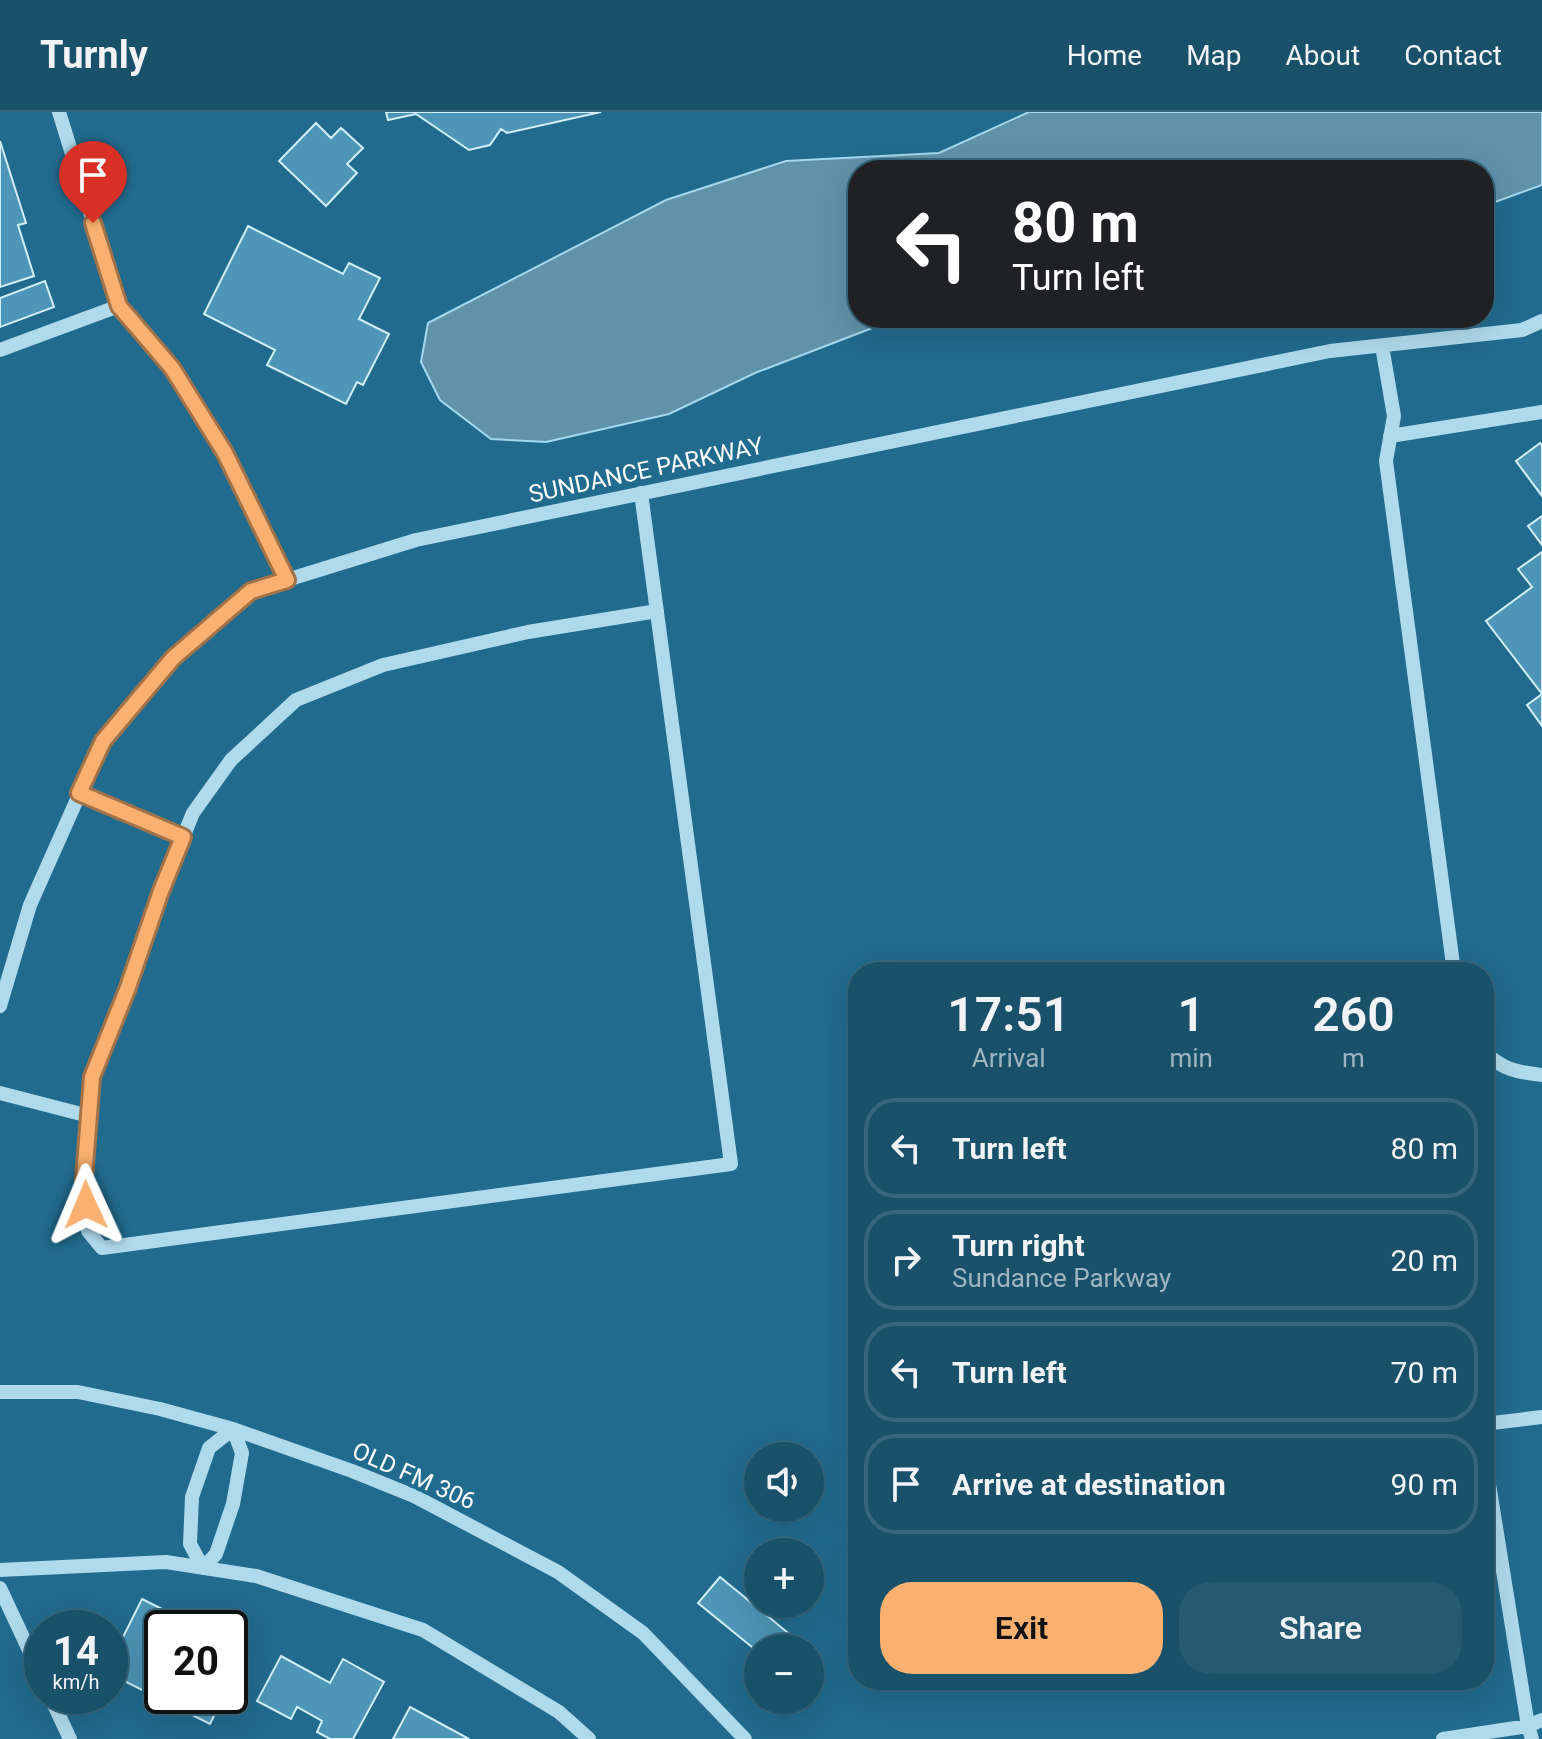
<!DOCTYPE html>
<meta charset="utf-8">
<style>
:root{--surface:#19506a;--page:#265a72;--text:#f1f3f6;--muted:#9fb5c1;--line:#37677e;--accent:#f9b070}
body{margin:0;font-family:Roboto,sans-serif;background:var(--page);color:var(--text);height:100vh;display:flex;flex-direction:column;font-size:30px;white-space:nowrap}
*{box-sizing:border-box;margin:0}
p{font-size:26px;color:var(--muted)}
.icon{flex:none;width:44px;height:44px;fill:none;stroke:currentColor;stroke-width:2;stroke-linecap:round;stroke-linejoin:round}
.map{position:relative;flex:1;overflow:hidden}
.side{position:absolute;left:848px;top:850px;width:646px;height:728px;display:flex;flex-direction:column;background:var(--surface);border-radius:32px;box-shadow:0 8px 32px #0002,0 0 0 2px var(--line)}
.side>*{flex:none}
.hud{position:absolute;left:848px;top:48px;width:646px;height:168px;border-radius:32px;box-shadow:0 8px 32px #0002,0 0 0 2px var(--line);background:#202124;color:#fff;overflow:hidden}
.controls{position:absolute;left:744px;top:1330px;display:grid;gap:16px}
.controls a{display:grid;place-items:center;width:80px;height:80px;border-radius:50%;background:var(--surface);box-shadow:0 8px 32px #0002,0 0 0 2px var(--line);font-size:40px}
.speed{position:absolute;left:24px;top:1498px;display:flex;gap:16px;font-size:40px;font-weight:700;text-align:center}
.speed>*{display:grid;place-content:center;width:104px;height:104px;border-radius:50%;background:var(--surface);box-shadow:0 8px 32px #0002,0 0 0 2px var(--line);line-height:1}
.speed small{font-size:20px;font-weight:400}
.speed .limit{border:4px solid #111;border-radius:12px;background:#fff;color:#111}
.pin{position:absolute;display:grid;place-items:center;width:68px;height:68px;color:#fff;margin:-82px -34px;border-radius:50% 50% 50% 0;rotate:-45deg;box-shadow:0 0 8px #0007}
.pin .icon{rotate:45deg}
.me{position:absolute;width:88px;margin:-44px;rotate:359deg;stroke-linejoin:round;filter:drop-shadow(0 0 6px #0008)}
.turn{display:flex;align-items:center;gap:28px;height:168px;padding:0 32px;font-size:36px}
.turn .icon{width:104px;height:104px;stroke-width:2.5}
.turn b{display:block;font-size:56px;line-height:68px}
.eta{display:flex;justify-content:space-evenly;align-items:center;height:136px;text-align:center}
.eta b{font-size:48px;font-weight:600;line-height:56px}
.primary-button{display:flex;gap:16px;margin-top:auto;padding:16px 32px}
.primary-button a{flex:1;height:92px;border-radius:32px;background:var(--accent);color:#111;font-size:32px;font-weight:600;line-height:92px;text-align:center}
.primary-button a+a{background:var(--page);color:var(--text)}
ul{padding:0;list-style:none}
li{display:flex;align-items:center;gap:24px;height:100px;margin:0 16px 12px;padding:0 16px;border:4px solid var(--line);border-radius:32px}
li div{flex:1}
li b{display:block;font-size:30px}
li em{font-style:normal}
header{display:flex;align-items:center;gap:48px;box-sizing:border-box;height:112px;padding:0 40px;background:var(--surface);border-bottom:2px solid var(--line)}
header strong{font-size:38px}
nav{display:flex;gap:44px;margin-inline-start:auto;font-size:28px}
.map>svg:first-child{display:block}
</style>
<header>
<strong>Turnly</strong>
<nav><a>Home</a><a>Map</a><a>About</a><a>Contact</a></nav>
</header>
<div class="map">
<svg width="1542" height="1627" viewBox="0 0 1542 1627">
<rect width="100%" height="100%" fill="#216b8e"/>
<path fill="#6092a9" stroke="#a3d8ed" stroke-width="2" d="M1029,0h513v73l-58,21v-36h-626v148h53l-23,4 -133,51 -86,41 -123,28 -55,-3 -51,-39 -19,-38 7,-39 238,-123 120,-39 153,-8z"/>
<path fill="#4d96b7" stroke="#d4eef9" stroke-width="2" d="M386,0h215l-94,21 -6,-4 -11,16 -21,5 -53,-36 -28,6z
M316,11l15,15 10,-10 22,20 -16,16 10,9 -31,33 -47,-45z
M0,29l26,82 -8,2 16,51 -34,11z
M248,114l95,48 6,-11 31,15 -21,41 30,15 -26,51 -6,-3 -11,22 -79,-39 8,-15 -71,-36z
M45,169l9,26 -54,20v-29z
M1540,331l2,2v51l-26,-35z
M1542,404v29l-14,-19z
M1542,440v174l-15,-21 15,-11 -56,-73 46,-34 -14,-18z
M720,1465l78,64 -6,7h-34v4l-60,-49z
M142,1487l58,29h-38v68h62l-14,28 -100,-50v-11z
M230,1531l16,8 -16,33z
M281,1544l49,27 13,-24 41,23 -31,57h-23l-13,-7 5,-11 -25,-14 -6,12 -34,-18z
M410,1595l59,32h-76z"/>
<g fill="none" stroke-linecap="round" stroke-linejoin="round">
<path stroke="#afdaec" stroke-width="14" d="M59,0l60,194
M1382,234l12,70 -8,45 68,511
M0,238l119,-44 53,62 53,85 62,127
M1390,324l152,-24
M641,381l90,671 -629,84 -14,-17 -4,-53 8,-101 35,-87 34,-99 32,-78 38,-53 65,-60 87,-35 145,-33 129,-21
M79,681l104,44
M0,894l30,-101 73,-164 70,-83 78,-67 165,-51 914,-189 192,-21 20,-9
M1484,940c20,18 32,20 58,23
M0,981l89,23
M0,1280h78l82,17 73,20 119,42 62,25 144,76 85,61 102,106
M1484,1312l58,-7
M233,1317l9,24 -9,51 -17,50 -13,14 -13,-24 2,-47 17,-49z
M1484,1341l44,273 14,-6
M0,1458l166,-8 90,14 167,54 136,82 30,27
M0,1476l42,90
M50,1584l20,43
M1443,1627l85,-13 4,13"/>
</g>
<g fill="none" stroke-linecap="round" stroke-linejoin="round">
<defs>
<path id="route" d="M86,1093l-2,-27 8,-101 35,-87 34,-99 22,-54 -104,-44 24,-52 70,-83 78,-67 36,-11 -62,-127 -53,-85 -53,-62 -26,-83"/>
</defs>
<use href="#route" stroke="#a27249" stroke-width="20"/>
<use href="#route" stroke="#f9b070" stroke-width="14"/>
</g>
<g text-anchor="middle" stroke-width="8" stroke-linejoin="round" paint-order="stroke">
<g font-size="24" fill="#fff" stroke="#216b8e">
<text transform="translate(646 358) rotate(-12)" y="8">SUNDANCE PARKWAY</text>
<text transform="translate(414 1364) rotate(24)" y="8">OLD FM 306</text>
</g>
</g>
</svg>
<div class="controls">
<a><svg class="icon" aria-label="sound" viewBox="0 0 24 24"><path d="M4 9h4l5-4v14l-5-4H4zM17 9q2 3 0 6"/></svg></a>
<a>+</a>
<a>−</a>
</div>
<div class="speed"><div>14<small>km/h</small></div><div class="limit">20</div></div>
<div class="pin" style="left:93px;top:111px;background:#d93025"><svg class="icon" aria-label="arrive" viewBox="0 0 24 24"><path d="M6 21V4h12l-3 4 3 4H6"/></svg></div>
<svg class="me" style="left:86px;top:1093px" viewBox="-20 -20 40 40"><path d="M0-17L14 15 0 8-14 15z" fill="#f9b070" stroke="#fff" stroke-width="4"/></svg>
<div class="hud">
<div class="turn"><svg class="icon" aria-label="left" viewBox="0 0 24 24"><path d="M17 20v-9H6M10 6l-5 5 5 5"/></svg><div><b>80 m</b>Turn left</div></div>
</div>
<section class="side">
<div class="eta">
<div><b>17:51</b><p>Arrival</p></div>
<div><b>1</b><p>min</p></div>
<div><b>260</b><p>m</p></div>
</div>
<ul>
<li><svg class="icon" aria-label="left" viewBox="0 0 24 24"><path d="M17 20v-9H6M10 6l-5 5 5 5"/></svg><div><b>Turn left</b></div><em>80 m</em></li>
<li><svg class="icon" aria-label="right" viewBox="0 0 24 24"><path d="M7 20v-9h11M14 6l5 5-5 5"/></svg><div><b>Turn right</b><p>Sundance Parkway</p></div><em>20 m</em></li>
<li><svg class="icon" aria-label="left" viewBox="0 0 24 24"><path d="M17 20v-9H6M10 6l-5 5 5 5"/></svg><div><b>Turn left</b></div><em>70 m</em></li>
<li><svg class="icon" aria-label="arrive" viewBox="0 0 24 24"><path d="M6 21V4h12l-3 4 3 4H6"/></svg><div><b>Arrive at destination</b></div><em>90 m</em></li>
</ul>
<div class="primary-button"><a>Exit</a><a>Share</a></div>
</section>
</div>
